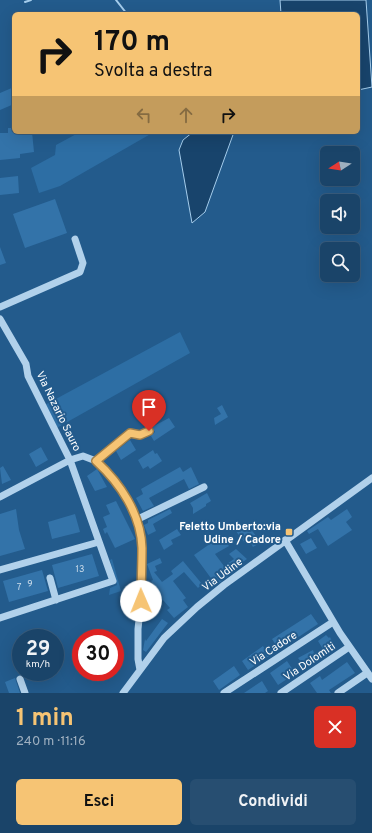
<!DOCTYPE html>
<html lang="it">
<meta charset="utf-8">
<style>
:root{--surface:#1a4469;--page:#274e71;--text:#f1f3f6;--muted:#9fb0c0;--line:#385c7d;--accent:#f6c474}
body{margin:0;font-family:Overpass,sans-serif;background:var(--page);color:var(--text);height:100vh;display:flex;flex-direction:column;font-size:15px;white-space:nowrap}
*{box-sizing:border-box;margin:0}
p{font-size:13px;color:var(--muted)}
.icon{flex:none;width:22px;height:22px;fill:none;stroke:currentColor;stroke-width:2;stroke-linecap:round;stroke-linejoin:round}
.map{position:relative;height:693px;overflow:hidden}
.details{display:flex;flex-direction:column;background:var(--surface);flex:1}
.details>*{flex:none}
.banner{position:absolute;left:12px;top:12px;width:348px;height:122px;border-radius:6px;box-shadow:0 4px 16px #0002,0 0 0 1px var(--line);background:#f6c474;color:#111;overflow:hidden}
.needle{width:26px;rotate:258deg}
.tools{position:absolute;left:320px;top:146px;display:grid;gap:8px}
.tools a{display:grid;place-items:center;width:40px;height:40px;border-radius:6px;background:var(--surface);box-shadow:0 4px 16px #0002,0 0 0 1px var(--line);font-size:20px}
.speed{position:absolute;left:12px;top:629px;display:flex;gap:8px;font-size:20px;font-weight:700;text-align:center}
.speed>*{display:grid;place-content:center;width:52px;height:52px;border-radius:50%;background:var(--surface);box-shadow:0 4px 16px #0002,0 0 0 1px var(--line);line-height:1}
.speed small{font-size:10px;font-weight:400}
.speed .limit{border:6px solid #d22;background:#fff;color:#111}
.pin{position:absolute;display:grid;place-items:center;width:34px;height:34px;color:#fff;margin:-41px -17px;border-radius:50% 50% 50% 0;rotate:-45deg;box-shadow:0 0 4px #0007}
.pin .icon{rotate:45deg}
.me{position:absolute;width:44px;margin:-22px;rotate:359deg;stroke-linejoin:round;filter:drop-shadow(0 0 3px #0008)}
.turn{display:flex;align-items:center;gap:14px;height:84px;padding:0 16px;font-size:18px}
.turn .icon{width:52px;height:52px;stroke-width:2.5}
.turn b{display:block;font-size:28px;line-height:34px}
.lanes{display:flex;align-items:center;height:38px;padding:0 16px;background:#0003;justify-content:center;gap:20px;direction:ltr}
.lanes .off{opacity:.35}
.round{display:grid;place-items:center;flex:none;width:42px;height:42px;border-radius:6px;background:var(--page)}
.summary{display:flex;align-items:center;justify-content:space-between;height:68px;padding:0 16px}
h1{font-size:24px;font-weight:700;line-height:30px;color:var(--accent)}
.button{display:flex;gap:8px;margin-top:auto;padding:8px 16px}
.button a{flex:1;height:46px;border-radius:6px;background:var(--accent);color:#111;font-size:16px;font-weight:700;line-height:46px;text-align:center}
.button a+a{background:var(--page);color:var(--text)}
.map>svg:first-child{display:block}
</style>
<div class="map">
<svg width="372" height="693" viewBox="0 0 372 693">
<rect width="100%" height="100%" fill="#235b8c"/>
<path fill="#2d6ea4" d="M80,132h74l-94,54 -21,7 -8,-25 24,-13 1,-10z
M180,332l10,21 -137,77 -12,-23z
M112,559l9,32 -12,4 1,-7 7,-3 -7,-25z"/>
<path fill="#18446c" stroke="#a5cdec" d="M280,0h86l6,87 -14,3v-76h-77z
M193,132h41l-29,80 -13,11 -13,-73 4,-10z"/>
<g fill="none" stroke-linecap="round" stroke-linejoin="round">
<path stroke="#a5cdec" stroke-width="2" d="M116,0l11,14
M25,2l6,-2"/>
</g>
<path fill="#3373a9" d="M14,87v17l-14,6v-17z
M8,128h6v4h18l2,20 -14,2v4l-20,2v-27h8z
M18,176l1,17 -19,2v-17z
M55,199l12,34 -42,15 -12,-34z
M0,247l6,16 -6,2z
M222,405l6,12 -13,8 -1,-7 7,-4 -4,-6z
M169,418l6,9 -21,14 -3,-5 4,-4 -3,-5z
M130,440l6,10 -15,10 -5,-9z
M41,447l7,13 -12,7 -7,-13z
M153,450l2,4 2,-1 5,8 -12,8 -2,-3 -5,3 -5,-9z
M3,466l8,14 -9,4 -2,-16z
M180,467l3,5 8,-5 8,17 -10,5 -5,-10 -35,19 5,8 -11,5 -7,-13 7,-4 -2,-5z
M97,469l10,18 -12,4 -8,-15z
M207,493l4,8 -5,3v2l-13,8v-6l-3,-5z
M116,501l19,38 -20,9 -8,-16 -2,2 -2,-5 4,-2 -4,-10 7,-3 -4,-9z
M16,509l3,21 6,19 -25,7v-42z
M170,509l2,4 -19,11 3,7 -8,4 -4,-10 4,-2v-3z
M347,509l5,8 -6,5 6,8 -24,16 -10,-17 -9,5 -2,-3 21,-14 3,3z
M75,514l5,18 -28,7 -4,-17z
M245,522l16,20 -8,5 -4,-7 -4,3 -10,-13z
M177,529l4,6 -10,5 2,4 -9,6 -5,-10z
M220,534l9,12 -14,8 9,12 10,-7 -5,-5 7,-5 11,10 -15,10 2,3 -18,13 -22,-30 23,-16 -1,-3z
M311,538l6,10 -11,6 -6,-10z
M92,554l7,22 -41,12 -6,-23z
M160,558l2,5 -7,3 2,5 -3,1 8,10 11,-8 -2,-3 12,-10 19,23 -4,4 -14,-16 -11,9 13,17 -3,2 5,7 -14,11 -7,-8 3,-2 -7,-8 -8,5h-7l-1,-10 13,-2 -9,-12 2,-1 -6,-16z
M42,570l6,21 -39,11 -6,-21z
M311,614l7,10 -39,26 -7,-11z
M162,619l6,4 -22,29 -3,-2 2,-11 1,2z
M326,635l3,3 1,-1 5,11 -9,6 -8,-13z
M263,646l6,10 -21,14 -6,-9z
M313,650l3,10 -11,7 -7,-9z
M287,661l6,9 -9,6 3,3 -9,6 -8,-12z
M347,662l8,11 -26,17 2,3h-14l-7,-10 10,-7 2,4z
M234,666l6,9 -21,15 -6,-9z
M15,678l5,15h-11l-4,-11z
M262,681l6,10 -3,2h-21z"/>
<g fill="none" stroke-linecap="round" stroke-linejoin="round">
<path stroke="#b1d1eb" stroke-width="7" d="M0,307l80,-35 3,-9 -8,-24
M0,319l26,45 2,12 42,84 43,121 -113,37
M96,461l34,-28 10,2 9,-4
M0,497l70,-37 13,-4 13,5 11,10 13,17 13,22 7,23 2,15 -1,53 -3,28v30l2,11
M136,520l68,-33
M285,540l55,93 32,46
M0,570l99,-28
M50,578l6,22
M20,679l5,14
M123,693l41,-55 33,-31 27,-22 148,-107
M224,693l109,-71
M281,693l68,-46
M338,693l29,-20"/>
</g>
<g fill="none" stroke-linecap="round" stroke-linejoin="round">
<defs>
<path id="route" d="M141,601c0,-18 1,-35 1,-53 -1,-34 -22,-65 -46,-87l34,-28 10,2 9,-4"/>
</defs>
<use href="#route" stroke="#a07f4b" stroke-width="10"/>
<use href="#route" stroke="#f6c474" stroke-width="7"/>
</g>
<rect fill="#f6c474" stroke="#235b8c" stroke-width="1.5" x="285" y="528" width="8" height="8" rx="2"/>
<g text-anchor="middle" stroke-width="4" stroke-linejoin="round" paint-order="stroke">
<g font-size="9" fill="#ccdcea">
<text x="80" y="572">13</text>
<text x="30" y="587">9</text>
<text x="19" y="590">7</text>
</g>
<g font-size="11" fill="#fff" stroke="#235b8c">
<text transform="translate(59 411) rotate(64)" y="4">Via Nazario Sauro</text>
<text transform="translate(222 574) rotate(-37)" y="4">Via Udine</text>
<text transform="translate(273 648) rotate(-33)" y="4">Via Cadore</text>
<text transform="translate(309 661) rotate(-34)" y="4">Via Dolomiti</text>
</g>
<g font-size="11" font-weight="bold" fill="#fff" stroke="#235b8c" text-anchor="end">
<text x="281" y="530">Feletto Umberto:via<tspan x="281" dy="13">Udine / Cadore</tspan></text>
</g>
</g>
</svg>
<div class="tools">
<a><svg class="needle" viewBox="-14 -14 28 28"><path d="M0-13l5 13h-10z" fill="#e53935"/><path d="M0 13l5-13h-10z" fill="#9fb0c0"/></svg></a>
<a><svg class="icon" aria-label="sound" viewBox="0 0 24 24"><path d="M4 9h4l5-4v14l-5-4H4zM17 9q2 3 0 6"/></svg></a>
<a><svg class="icon" aria-label="search" viewBox="0 0 24 24"><circle cx="10" cy="10" r="6"/><path d="M15 15l6 6"/></svg></a>
</div>
<div class="speed"><div>29<small>km/h</small></div><div class="limit">30</div></div>
<div class="pin" style="left:149px;top:431px;background:#d93025"><svg class="icon" aria-label="arrive" viewBox="0 0 24 24"><path d="M6 21V4h12l-3 4 3 4H6"/></svg></div>
<svg class="me" style="left:141px;top:601px" viewBox="-20 -20 40 40"><circle r="19" fill="#fff"/><path d="M0-13L10 11 0 6-10 11z" fill="#f6c474"/></svg>
<div class="banner">
<div class="turn"><svg class="icon" aria-label="right" viewBox="0 0 24 24"><path d="M7 20v-9h11M14 6l5 5-5 5"/></svg><div><b>170 m</b>Svolta a destra</div></div>
<div class="lanes"><svg class="icon off" aria-label="left" viewBox="0 0 24 24"><path d="M17 20v-9H6M10 6l-5 5 5 5"/></svg><svg class="icon off" aria-label="ahead" viewBox="0 0 24 24"><path d="M12 20V5M6 11l6-6 6 6"/></svg><svg class="icon" aria-label="right" viewBox="0 0 24 24"><path d="M7 20v-9h11M14 6l5 5-5 5"/></svg></div>
</div>
</div>
<section class="details">
<div class="summary"><div><h1>1 min</h1><p>240 m · 11:16</p></div><a class="round" style="background:#d93025;color:#fff"><svg class="icon" aria-label="close" viewBox="0 0 24 24"><path d="M6 6l12 12M18 6L6 18"/></svg></a></div>
<div class="button"><a>Esci</a><a>Condividi</a></div>
</section>
